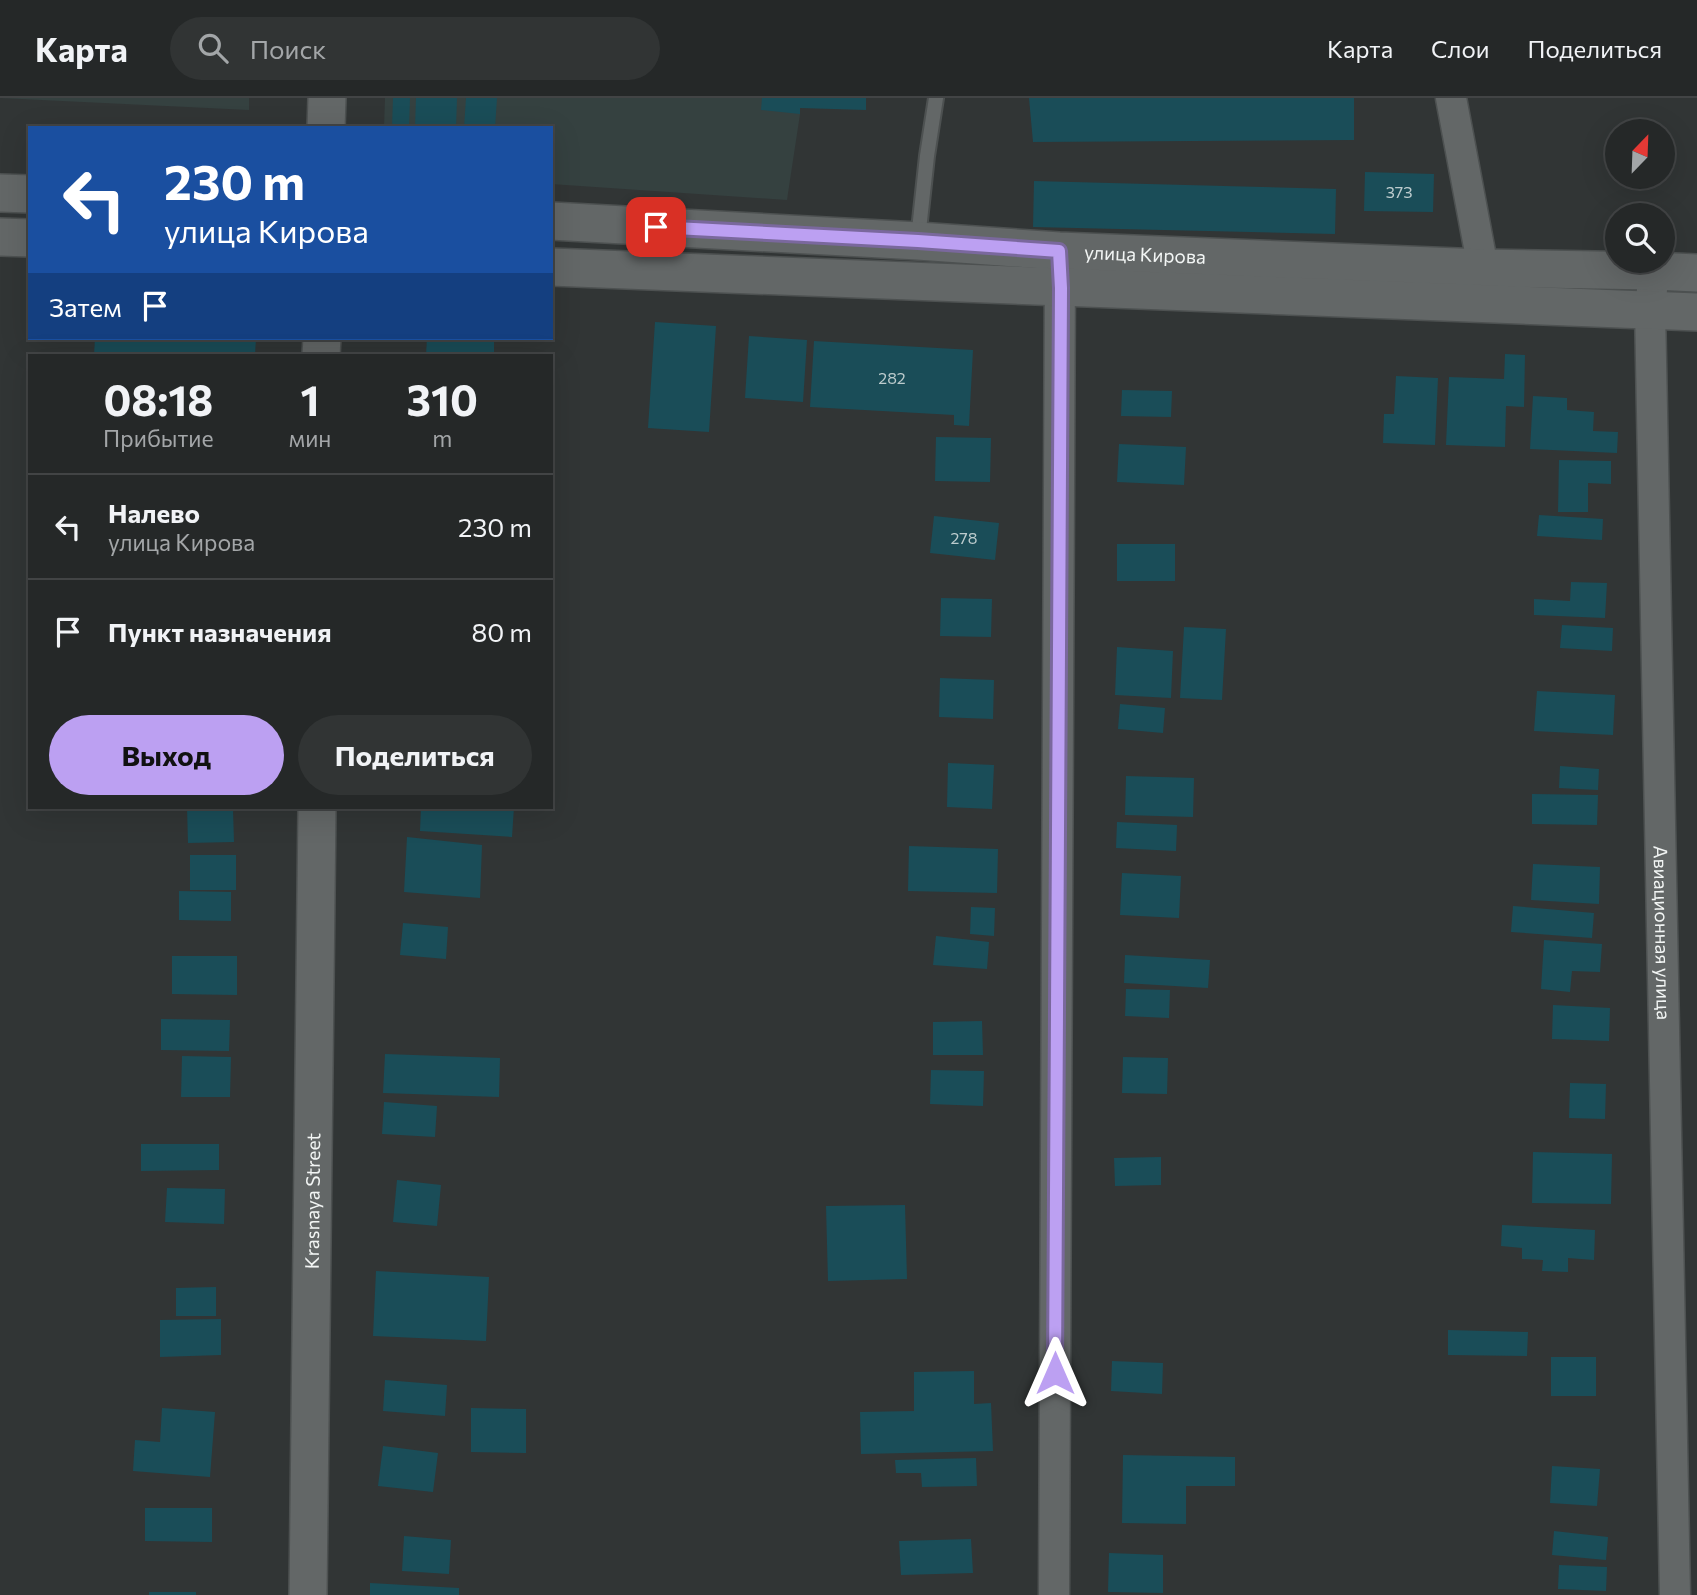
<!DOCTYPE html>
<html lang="ru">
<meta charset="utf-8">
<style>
:root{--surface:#252828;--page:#313434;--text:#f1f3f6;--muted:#a3a6a8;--line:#424445;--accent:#bca0f2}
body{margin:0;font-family:Commissioner,sans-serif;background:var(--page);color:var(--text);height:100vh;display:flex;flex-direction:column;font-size:26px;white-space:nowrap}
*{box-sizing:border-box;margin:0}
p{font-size:23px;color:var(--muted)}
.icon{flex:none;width:38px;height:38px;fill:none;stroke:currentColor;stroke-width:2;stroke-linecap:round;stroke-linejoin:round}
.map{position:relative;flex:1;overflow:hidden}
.drawer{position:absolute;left:28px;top:256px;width:525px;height:455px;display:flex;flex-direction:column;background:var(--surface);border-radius:0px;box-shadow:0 7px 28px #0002,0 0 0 2px var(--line)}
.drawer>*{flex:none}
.banner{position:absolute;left:28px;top:28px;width:525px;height:214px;border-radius:0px;box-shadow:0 7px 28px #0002,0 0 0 2px var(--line);background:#1a4fa0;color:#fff;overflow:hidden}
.needle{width:46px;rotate:23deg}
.controls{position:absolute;left:1605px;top:21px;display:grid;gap:14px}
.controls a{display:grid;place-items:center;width:70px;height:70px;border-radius:50%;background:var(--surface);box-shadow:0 7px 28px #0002,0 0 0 2px var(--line);font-size:35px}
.pin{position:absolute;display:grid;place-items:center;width:60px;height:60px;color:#fff;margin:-30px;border-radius:14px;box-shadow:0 4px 10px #0006}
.me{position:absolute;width:77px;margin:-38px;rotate:0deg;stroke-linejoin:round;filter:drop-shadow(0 0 5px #0008)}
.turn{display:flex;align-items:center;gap:24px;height:147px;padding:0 21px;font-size:32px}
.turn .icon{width:91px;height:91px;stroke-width:2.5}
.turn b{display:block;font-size:49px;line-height:60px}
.then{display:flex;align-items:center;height:66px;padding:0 21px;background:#0003;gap:14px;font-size:26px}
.eta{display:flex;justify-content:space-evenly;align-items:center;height:119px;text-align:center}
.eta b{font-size:42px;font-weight:700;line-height:49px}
.cta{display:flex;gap:14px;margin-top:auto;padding:14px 21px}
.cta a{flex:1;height:80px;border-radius:42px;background:var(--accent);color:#111;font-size:28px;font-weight:700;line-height:80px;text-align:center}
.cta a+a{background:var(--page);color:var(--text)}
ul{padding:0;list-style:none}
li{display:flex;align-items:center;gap:21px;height:105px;padding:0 21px;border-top:2px solid var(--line)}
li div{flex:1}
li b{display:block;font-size:26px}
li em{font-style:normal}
header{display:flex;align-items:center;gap:42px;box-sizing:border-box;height:98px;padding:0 35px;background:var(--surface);border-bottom:2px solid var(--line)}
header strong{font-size:33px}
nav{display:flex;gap:38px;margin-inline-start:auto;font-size:24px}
.search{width:490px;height:63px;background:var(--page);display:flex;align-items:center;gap:18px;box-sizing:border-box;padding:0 24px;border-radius:38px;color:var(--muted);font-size:26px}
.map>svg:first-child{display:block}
</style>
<header>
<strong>Карта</strong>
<div class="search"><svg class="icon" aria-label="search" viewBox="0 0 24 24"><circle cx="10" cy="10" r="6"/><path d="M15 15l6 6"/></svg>Поиск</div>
<nav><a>Карта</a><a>Слои</a><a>Поделиться</a></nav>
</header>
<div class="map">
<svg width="1697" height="1497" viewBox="0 0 1697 1497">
<rect width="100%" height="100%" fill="#313535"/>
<path fill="#354140" d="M0,0h249v12z
M385,0h415v16l-13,86 -236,-16v-56h-167z"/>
<path fill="#1a4d58" d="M393,0h17l-1,30h-17z
M416,0h41l-1,30h-41z
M466,0h31l-2,30h-31z
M762,0h104v12l-66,-2v6l-39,-4z
M1029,0h325v42l-321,2z
M1365,74l69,2 -1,38 -69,-1z
M1034,83l302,8 -1,45 -302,-7z
M655,224l61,4 -7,106 -61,-4z
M749,238l58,4 -4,62 -58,-4z
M95,240h48l-1,2h21v-2h93l-1,17h-161z
M427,240h67v17h-68z
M814,243l159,9 -4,76 -15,-1v-10l-144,-8z
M1505,256l20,1 -1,52 -18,-1 -1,41 -59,-2 3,-68 55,2z
M1396,278l42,2 -3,67 -52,-2 1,-29h10z
M1122,292l50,1 -1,26 -50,-1z
M1533,298l34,2v12l27,2 -1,19 25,1 -1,21 -87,-4z
M936,339l55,1 -1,44 -55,-1z
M1119,346l67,3 -2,38 -67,-3z
M1559,362l52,1v23l-23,-1v29h-30z
M1539,417l64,4 -1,21 -65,-4z
M934,418l65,7 -4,37 -65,-7z
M1117,446h58v37h-58z
M1571,484l36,1 -2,35 -71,-3v-16l36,2z
M941,500l51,1 -1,38 -51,-1z
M1562,527l51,3 -1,23 -52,-3z
M1184,529l42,2 -4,71 -42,-2z
M1117,549l56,4 -2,47 -56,-3z
M940,580l54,2 -1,39 -54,-2z
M1537,593l78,4 -2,40 -79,-4z
M1120,606l45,4 -2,25 -45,-4z
M948,665l46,2 -2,44 -45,-2z
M1560,668l39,3 -1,21 -39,-2z
M1126,678l68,2 -1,39 -68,-2z
M1532,696l66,1 -1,30 -65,-1z
M187,709h5v3l41,-1 1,33 -46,1z
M421,709h93l-2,30 -92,-6z
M1117,724l60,3 -1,26 -60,-3z
M407,739l75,8 -2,53 -76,-6z
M909,748l89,3 -1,44 -89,-2z
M190,757h46v35h-46z
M1533,766l67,3 -1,37 -68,-4z
M1122,775l59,3 -2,42 -59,-3z
M179,793l52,1v29l-52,-1z
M1513,808l81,7 -2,25 -81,-6z
M971,809l24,1 -1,28 -24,-2z
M403,825l45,4 -2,32 -46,-4z
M936,838l53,6 -2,27 -54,-4z
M1544,842l58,4 -2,28 -28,-1 -2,21 -29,-3z
M1125,857l85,5 -2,28 -84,-5z
M172,858h65v39l-65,-1z
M1126,891l44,1 -1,28 -44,-2z
M1553,907l57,3 -1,33 -57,-2z
M161,921l69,1 -1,31 -68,-1z
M982,923l1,34h-50v-33z
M385,956l115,4 -1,39 -116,-4z
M182,958l49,1 -1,40h-49z
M1123,959l45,1 -1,36 -45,-1z
M931,972l53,1 -1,35 -53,-2z
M1570,985l36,1 -1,35 -36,-1z
M384,1004l53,4 -2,31 -53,-3z
M141,1046h78v26l-78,1z
M1533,1054l79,2 -1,50 -79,-1z
M1161,1059v28l-46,1 -1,-28z
M397,1082l44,5 -4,41 -44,-4z
M167,1090l58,1 -1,35 -59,-2z
M905,1107l2,74 -79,2 -2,-75z
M1502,1127l93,5 -1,30 -26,-2v14l-26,-1 1,-11 -21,-1v-11l-21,-2z
M376,1173l113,6 -3,64 -113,-5z
M216,1189v29h-40v-28z
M221,1221v36l-61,2v-37z
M1448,1232l80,2 -1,24 -79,-1z
M1551,1259h45v39h-45z
M1112,1263l51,2 -1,31 -51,-3z
M974,1273v33l17,-1 2,48 -132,3 -1,-42 54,-1v-39z
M385,1282l62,5 -2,31 -62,-5z
M162,1310l53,4 -5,65 -77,-6 2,-31 25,2z
M471,1310l55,1v44l-55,-1z
M383,1348l55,7 -5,39 -55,-6z
M1123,1357l112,2v29h-49v38l-64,-1z
M976,1360l1,28 -55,1 -1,-14h-25l-1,-13z
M1552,1368l48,3 -3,37 -47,-3z
M145,1410h67v34l-67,-1z
M1554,1433l54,6 -2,23 -54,-5z
M404,1438l47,4 -2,34 -47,-3z
M971,1441l2,34 -72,2 -2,-34z
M1109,1455l54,2v38l-55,-1z
M1559,1467l48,2 -1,24 -48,-2z
M370,1485l89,5v7h-89z
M149,1494h47v3h-47z"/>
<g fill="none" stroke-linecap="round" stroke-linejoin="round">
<defs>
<path id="service" d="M918,141l9,-83 9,-58"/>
<g id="minor">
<path d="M1451,0l32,170"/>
<path id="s1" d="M1654,173l-4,38 25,1286"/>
<path d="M1054,1497l6,-1330"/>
</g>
<g id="tertiary">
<path d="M326,30l1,-30"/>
<path d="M0,95l30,1"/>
<path id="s2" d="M551,123l367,20 141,10 424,17 171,3 43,2"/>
<path d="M0,139l30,1"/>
<path d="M551,169l1146,45"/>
<path d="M321,257l1,-17"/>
<path id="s3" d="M308,1497l9,-788"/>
</g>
</defs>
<use href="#service" stroke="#4d5151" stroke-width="18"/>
<use href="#minor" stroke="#4d5151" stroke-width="33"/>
<use href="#tertiary" stroke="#4d5151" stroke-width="40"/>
<use href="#service" stroke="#636767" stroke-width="14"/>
<use href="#minor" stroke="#636767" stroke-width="30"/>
<use href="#tertiary" stroke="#636767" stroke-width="37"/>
</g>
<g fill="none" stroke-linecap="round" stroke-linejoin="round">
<defs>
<path id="route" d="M656,129l262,14 141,10 2,37 -6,1085"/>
</defs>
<use href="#route" stroke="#7a689d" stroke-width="18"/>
<use href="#route" stroke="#bca0f2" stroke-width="12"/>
</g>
<g text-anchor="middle" stroke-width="7" stroke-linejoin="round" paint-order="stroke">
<g font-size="16" fill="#bccbcd">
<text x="1399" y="100">37З</text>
<text x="892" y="286">282</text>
<text x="964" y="446">278</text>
</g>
<g font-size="19" fill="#f2f5f4" stroke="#1b1d1c">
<text dy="7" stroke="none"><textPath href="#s2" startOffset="595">улица Кирова</textPath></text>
<text dy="7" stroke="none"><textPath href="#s1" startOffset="662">Авиационная улица</textPath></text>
<text dy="7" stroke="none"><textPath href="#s3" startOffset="394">Krasnaya Street</textPath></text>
</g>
</g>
</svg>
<div class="controls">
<a><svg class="needle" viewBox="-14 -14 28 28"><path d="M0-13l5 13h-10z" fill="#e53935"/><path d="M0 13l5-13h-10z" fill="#a3a6a8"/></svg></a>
<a><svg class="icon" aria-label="search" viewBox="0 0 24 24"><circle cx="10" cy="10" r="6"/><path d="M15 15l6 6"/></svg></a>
</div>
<div class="pin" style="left:656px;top:129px;background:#d93025"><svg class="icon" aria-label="arrive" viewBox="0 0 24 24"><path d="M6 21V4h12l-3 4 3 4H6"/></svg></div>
<svg class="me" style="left:1055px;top:1275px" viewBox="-20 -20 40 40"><path d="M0-17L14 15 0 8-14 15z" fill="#bca0f2" stroke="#fff" stroke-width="4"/></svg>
<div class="banner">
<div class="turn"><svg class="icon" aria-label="left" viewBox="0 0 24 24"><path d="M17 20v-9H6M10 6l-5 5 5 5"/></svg><div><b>230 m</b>улица Кирова</div></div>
<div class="then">Затем<svg class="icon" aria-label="arrive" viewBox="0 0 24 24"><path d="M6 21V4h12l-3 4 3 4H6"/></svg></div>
</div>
<section class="drawer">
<div class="eta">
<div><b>08:18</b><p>Прибытие</p></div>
<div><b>1</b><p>мин</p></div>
<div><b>310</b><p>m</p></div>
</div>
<ul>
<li><svg class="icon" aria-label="left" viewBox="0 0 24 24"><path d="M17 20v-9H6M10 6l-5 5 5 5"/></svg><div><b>Налево</b><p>улица Кирова</p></div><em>230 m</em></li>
<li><svg class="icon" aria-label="arrive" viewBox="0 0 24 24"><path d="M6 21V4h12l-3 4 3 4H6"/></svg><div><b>Пункт назначения</b></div><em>80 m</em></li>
</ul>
<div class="cta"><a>Выход</a><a>Поделиться</a></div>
</section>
</div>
